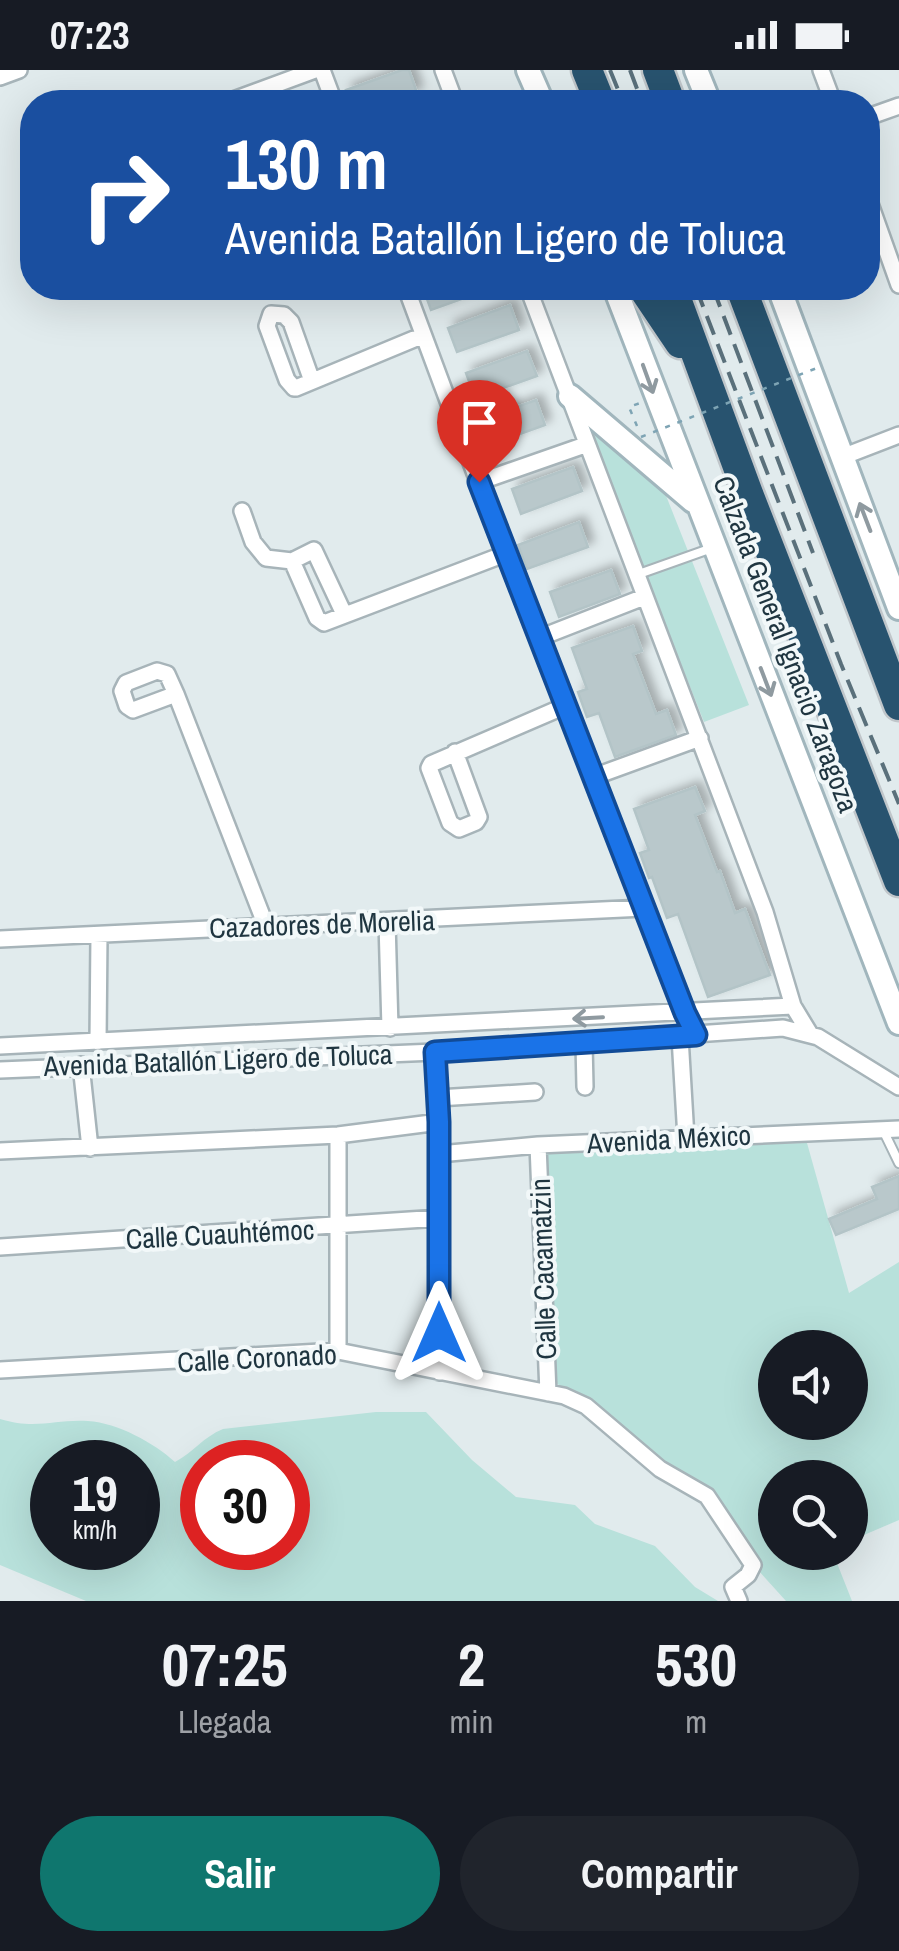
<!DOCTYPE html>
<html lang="es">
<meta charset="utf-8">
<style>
:root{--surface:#171b24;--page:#20242c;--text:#f1f3f6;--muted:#9ea1a6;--accent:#0f766e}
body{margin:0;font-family:"Archivo Narrow",sans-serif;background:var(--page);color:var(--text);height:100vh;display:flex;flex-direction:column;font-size:38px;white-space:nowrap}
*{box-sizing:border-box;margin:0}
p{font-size:32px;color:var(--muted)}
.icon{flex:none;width:55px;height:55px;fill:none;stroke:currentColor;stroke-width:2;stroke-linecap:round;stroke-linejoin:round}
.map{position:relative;height:1531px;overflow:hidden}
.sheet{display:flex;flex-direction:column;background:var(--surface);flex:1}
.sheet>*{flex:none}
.guide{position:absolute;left:20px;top:20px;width:860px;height:210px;border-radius:40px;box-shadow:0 10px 40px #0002;background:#1a4fa0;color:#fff;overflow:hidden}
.buttons{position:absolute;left:758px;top:1260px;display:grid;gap:20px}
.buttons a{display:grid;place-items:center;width:110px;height:110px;border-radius:50%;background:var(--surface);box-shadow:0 10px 40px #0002;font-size:50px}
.speed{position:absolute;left:30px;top:1370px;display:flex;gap:20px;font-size:50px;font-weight:700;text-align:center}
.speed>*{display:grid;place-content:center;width:130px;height:130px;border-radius:50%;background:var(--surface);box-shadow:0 10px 40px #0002;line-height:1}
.speed small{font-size:25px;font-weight:400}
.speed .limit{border:15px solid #d22;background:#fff;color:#111}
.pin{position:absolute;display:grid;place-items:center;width:85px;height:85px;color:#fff;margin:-102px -42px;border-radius:50% 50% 50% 0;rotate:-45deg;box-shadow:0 0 10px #0007}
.pin .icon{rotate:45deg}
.me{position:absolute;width:110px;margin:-55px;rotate:0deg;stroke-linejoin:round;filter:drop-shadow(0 0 8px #0008)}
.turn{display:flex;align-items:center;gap:35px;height:210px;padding:0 40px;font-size:45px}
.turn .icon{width:130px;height:130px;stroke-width:2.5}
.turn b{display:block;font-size:70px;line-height:85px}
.eta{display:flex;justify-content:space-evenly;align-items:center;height:170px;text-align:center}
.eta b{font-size:60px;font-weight:800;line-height:70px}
.cta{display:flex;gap:20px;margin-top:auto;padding:20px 40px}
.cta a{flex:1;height:115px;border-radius:60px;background:var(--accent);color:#fff;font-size:40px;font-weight:800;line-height:115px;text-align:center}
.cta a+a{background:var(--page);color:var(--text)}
.status{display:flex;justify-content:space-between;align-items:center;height:70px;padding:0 50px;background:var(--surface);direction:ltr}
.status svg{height:28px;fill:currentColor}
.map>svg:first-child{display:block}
</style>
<div class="status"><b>07:23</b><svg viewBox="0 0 49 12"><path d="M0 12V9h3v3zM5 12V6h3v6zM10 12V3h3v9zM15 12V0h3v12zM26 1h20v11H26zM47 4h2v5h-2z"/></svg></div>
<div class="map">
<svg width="899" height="1531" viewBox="0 0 899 1531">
<defs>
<filter id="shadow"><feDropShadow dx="6" dy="-6" stdDeviation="5" flood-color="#0004"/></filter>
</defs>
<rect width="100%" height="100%" fill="#e1ebed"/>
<path fill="#b8e1db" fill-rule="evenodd" d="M588,360l75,58 86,217 -45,17z
M807,1073l42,150 50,-31v258l-49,21v-63h-75v74l58,1 19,48h-66l-28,-31 3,-9 -53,-74 -45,-23 -112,-85 -11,-231zM775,1278h75v74h-75z
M376,1342h50l46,48 44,37 59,8 20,19 60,22 40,41 23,14h-632l-86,-36v-146c36,11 55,0 88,2 30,2 66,22 87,41 19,-10 28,-25 48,-33zM138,1392v86h-86v-86zM202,1392h86v86h-86z"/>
<path fill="#b9c8cb" stroke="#b3c4c7" stroke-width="2.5" filter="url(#shadow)" d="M402,0h7l8,23 -27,9h-39l-5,-12z
M423,218h66v1l-58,21z
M510,235l9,25 -62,22 -9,-24z
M527,281l10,25 -62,22 -9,-25z
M536,330l9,25 -61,22 -10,-25z
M573,397l9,24 -61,23 -9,-25z
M579,452l9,25 -61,22 -9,-24z
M611,500l9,24 -61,23 -9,-25z
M633,556l9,25 -9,3 23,60 11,-4 9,25 -61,22 -16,-44 -12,4 -9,-25 9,-3 -15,-41z
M695,717l10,24 -10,4 22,57 3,-1 15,42 10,-4 25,66 -62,22 -30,-83 -11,4 -15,-41 -3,1 -9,-25 9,-3 -15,-41z
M899,1106v33l-63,26 -7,-16 48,-20 -5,-12z"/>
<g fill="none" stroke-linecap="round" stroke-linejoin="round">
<defs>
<path id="service" d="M636,505l76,-27
M883,1060l16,33"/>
<path id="minor" d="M322,0l12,32
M443,0l12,32
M821,0l12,32
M0,7l19,-7
M228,32l87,-32
M868,47l31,-11
M868,128l31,87
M406,218l99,266 180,459 11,22
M528,218l237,624 28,94 17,28
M312,311l-21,-59 -7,-7 -13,-1 -4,12 20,54 7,8h2l118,-49 10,-2
M842,387l57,-22
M479,412l106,-37
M242,441l11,31 13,16 26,3 22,-11 30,64
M292,491l25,57 7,5 181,-69
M539,568l105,-41
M176,624l-43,16 -6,-4 -5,-15 4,-8 31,-12 10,3 9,20 90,232
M455,682l24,65 -3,5 -17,7 -9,-6 -21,-55 2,-4 134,-58
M593,707l107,-39
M387,852l3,106
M0,869l644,-31
M680,967l6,101
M98,972l1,-107
M584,973l1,44
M0,976l793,-40
M435,982l4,70v250
M81,995l9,83
M0,1000l435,-18 348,-24 35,9 81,50
M438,1028l97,-6
M338,1065v216
M538,1075l10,248
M0,1081l338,-16 101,-13
M439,1084l99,-9 361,-16
M0,1177l440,-29
M0,1300l338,-19 226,45 22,10 74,63 47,27 46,69 -5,10 -15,12 6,14"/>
<path id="secondary" d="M528,0l14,32
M696,0l13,32
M615,218l284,735
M779,218l120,320
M570,326l123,105"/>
<path id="motorway" d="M587,0l13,32
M658,0l12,32
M643,218l37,55
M672,218l75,203 152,390
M741,218l158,417"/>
</defs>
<use href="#service" stroke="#a7b4b9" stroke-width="12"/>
<use href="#minor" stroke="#a7b4b9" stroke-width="20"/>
<use href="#secondary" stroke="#a1b6bd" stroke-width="28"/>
<use href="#motorway" stroke="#c0c6ca" stroke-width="35"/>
<path stroke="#7ea4b4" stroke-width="2.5" stroke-dasharray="5 8" stroke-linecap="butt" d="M637,356l-8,-19 11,-4"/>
<use href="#service" stroke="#fff" stroke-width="8"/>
<use href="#minor" stroke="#fff" stroke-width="15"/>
<use href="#secondary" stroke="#fff" stroke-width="22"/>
<use href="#motorway" stroke="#28536f" stroke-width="30"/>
<path stroke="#5a707b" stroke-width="4" stroke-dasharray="20 10" stroke-linecap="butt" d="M610,0l13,32
M630,0l12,32
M696,218l145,376 58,140
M713,218l100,265"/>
<path stroke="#7ea4b4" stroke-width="2.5" stroke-dasharray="5 8" stroke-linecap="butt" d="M641,367l181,-71"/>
</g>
<defs><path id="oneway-shaft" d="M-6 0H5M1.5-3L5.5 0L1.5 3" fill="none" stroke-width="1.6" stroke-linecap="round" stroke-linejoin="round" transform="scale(2.5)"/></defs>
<g stroke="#8f9aa0">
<use href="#oneway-shaft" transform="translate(648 309) rotate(70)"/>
<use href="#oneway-shaft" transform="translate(865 447) rotate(-111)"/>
<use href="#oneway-shaft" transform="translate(766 612) rotate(69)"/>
<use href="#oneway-shaft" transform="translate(588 948) rotate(177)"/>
</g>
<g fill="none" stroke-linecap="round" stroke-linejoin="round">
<defs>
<path id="route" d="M439,1263v-211l-4,-70 261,-17 -11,-22 -206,-531"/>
</defs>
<use href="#route" stroke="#114b97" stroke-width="25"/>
<use href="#route" stroke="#1a73e8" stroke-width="18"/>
</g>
<g text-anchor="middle" stroke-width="8" stroke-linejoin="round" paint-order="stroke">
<g font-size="28" fill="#1f3540" stroke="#f2f8f9">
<text transform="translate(786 574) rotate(69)" y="10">Calzada General Ignacio Zaragoza</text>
<text transform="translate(322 854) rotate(-2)" y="10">Cazadores de Morelia</text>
<text transform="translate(218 990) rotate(-2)" y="10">Avenida Batallón Ligero de Toluca</text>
<text transform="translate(669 1069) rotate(-3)" y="10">Avenida México</text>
<text transform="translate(220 1164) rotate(-3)" y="10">Calle Cuauhtémoc</text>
<text transform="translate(543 1199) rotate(-92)" y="10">Calle Cacamatzin</text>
<text transform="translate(257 1288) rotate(-3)" y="10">Calle Coronado</text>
</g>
</g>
</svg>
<div class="buttons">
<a><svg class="icon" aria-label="sound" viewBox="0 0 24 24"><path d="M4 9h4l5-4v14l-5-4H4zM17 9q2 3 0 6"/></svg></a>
<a><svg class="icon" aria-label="search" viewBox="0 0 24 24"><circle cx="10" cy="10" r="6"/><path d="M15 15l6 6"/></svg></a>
</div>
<div class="speed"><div>19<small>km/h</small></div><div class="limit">30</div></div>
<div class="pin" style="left:479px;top:412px;background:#d93025"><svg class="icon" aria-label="arrive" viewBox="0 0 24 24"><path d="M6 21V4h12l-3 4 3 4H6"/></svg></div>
<svg class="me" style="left:439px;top:1263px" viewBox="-20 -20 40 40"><path d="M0-17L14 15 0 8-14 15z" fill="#1a73e8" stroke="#fff" stroke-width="4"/></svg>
<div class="guide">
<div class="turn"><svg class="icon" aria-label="right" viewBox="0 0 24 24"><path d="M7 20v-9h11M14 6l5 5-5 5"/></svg><div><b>130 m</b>Avenida Batallón Ligero de Toluca</div></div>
</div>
</div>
<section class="sheet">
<div class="eta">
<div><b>07:25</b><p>Llegada</p></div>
<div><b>2</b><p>min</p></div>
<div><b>530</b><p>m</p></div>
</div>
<div class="cta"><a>Salir</a><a>Compartir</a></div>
</section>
